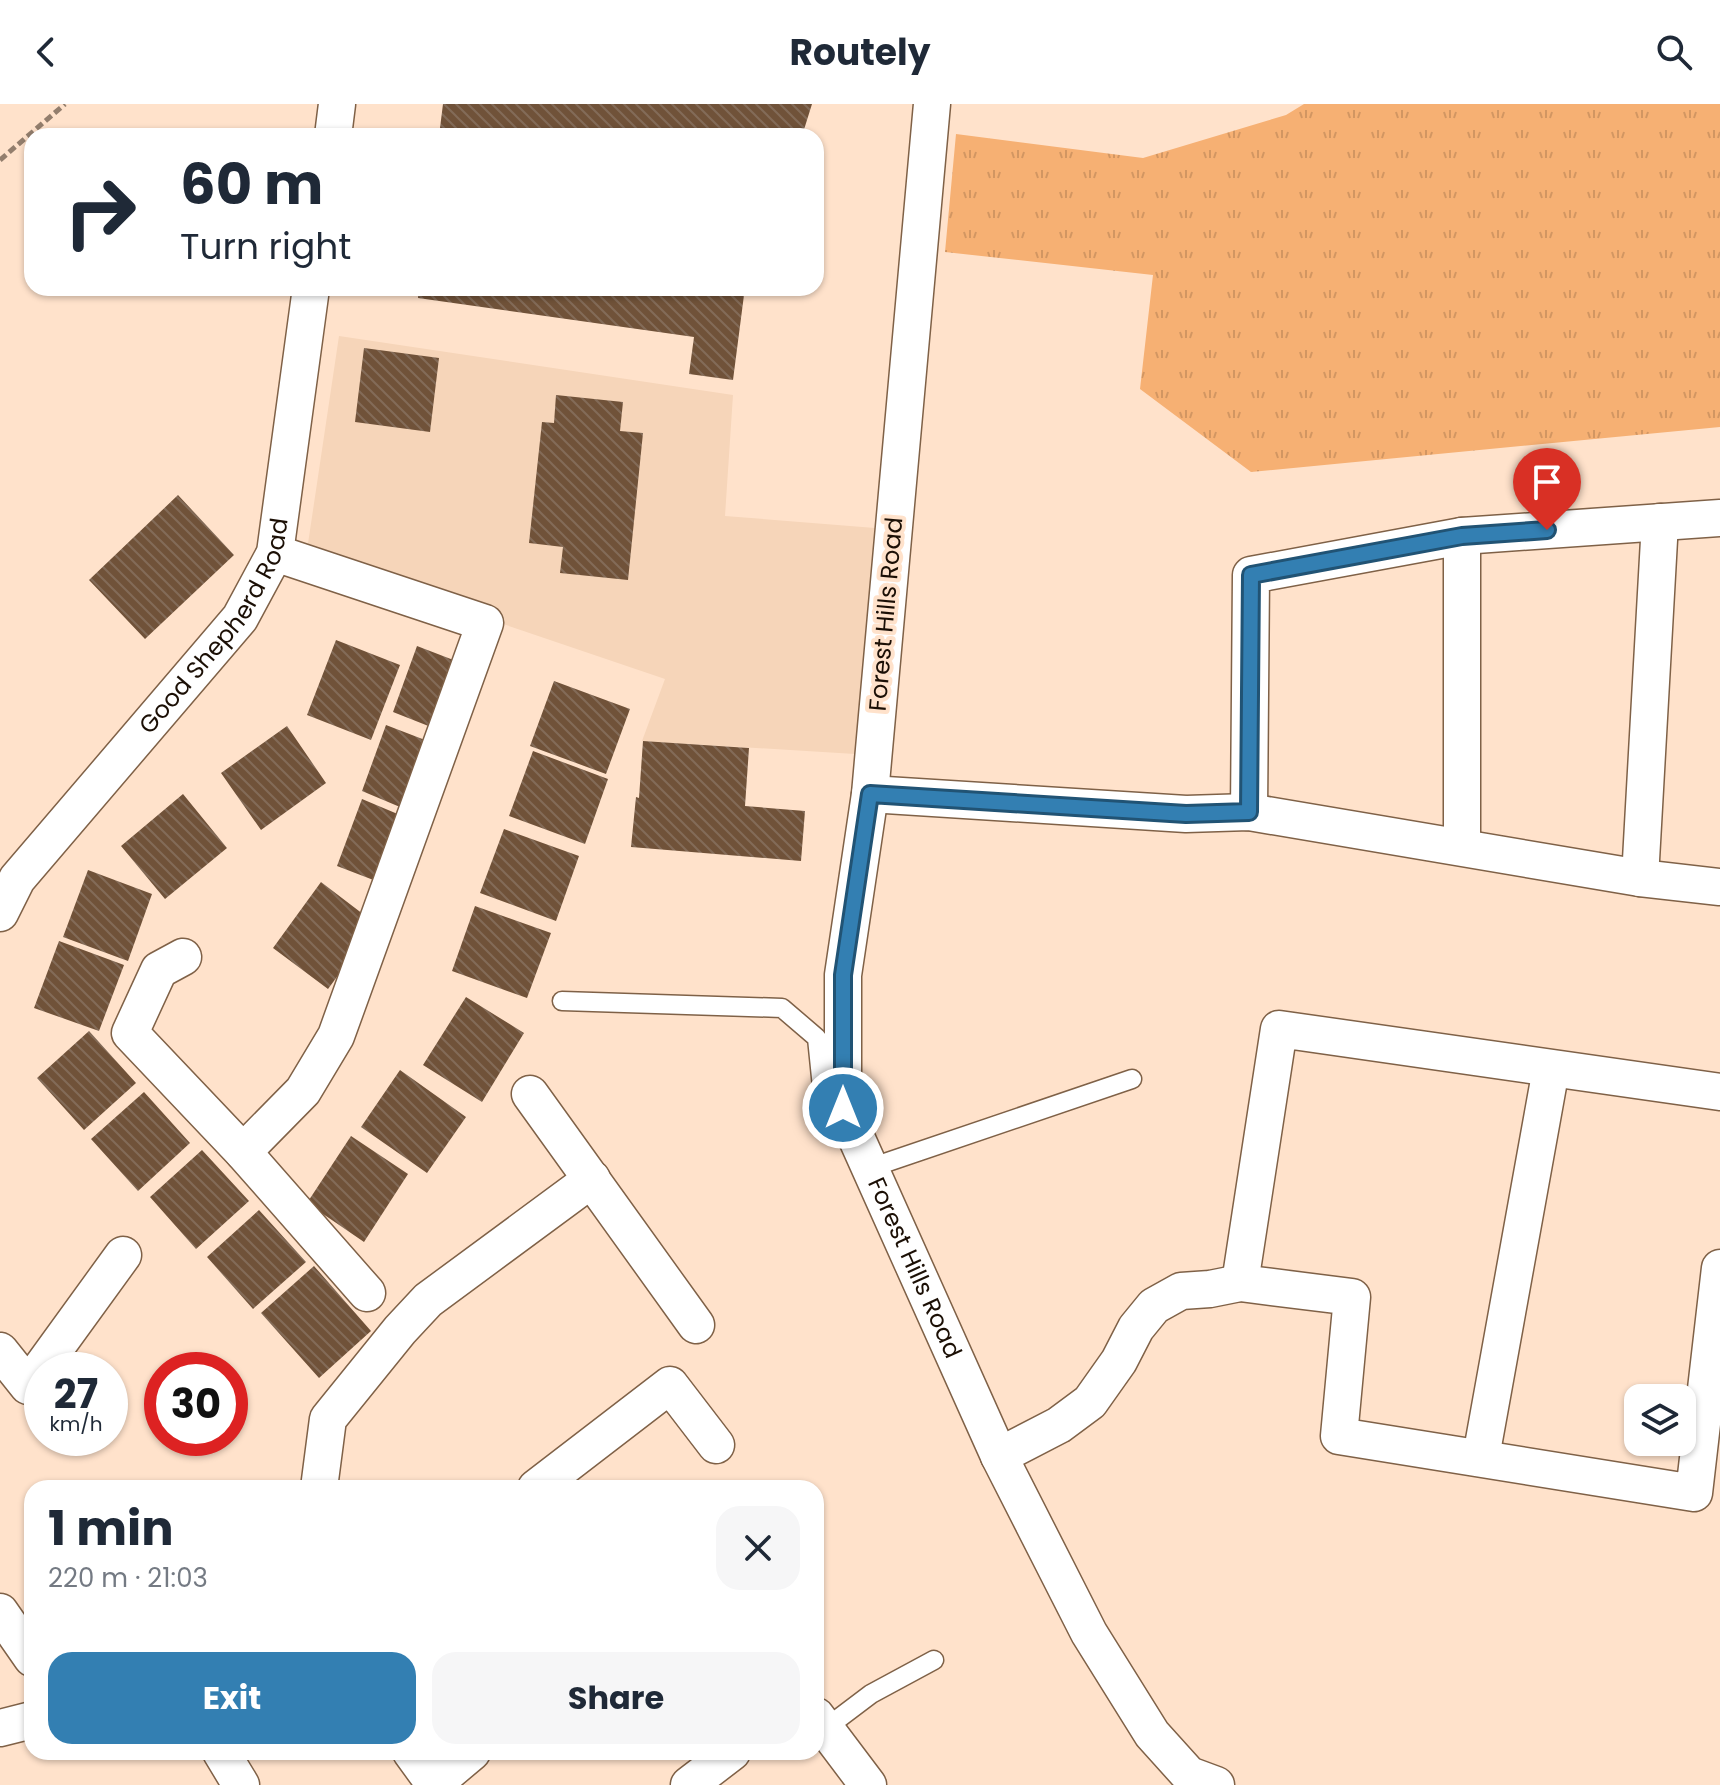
<!DOCTYPE html>
<meta charset="utf-8">
<style>
:root{--surface:#fff;--page:#f6f6f7;--text:#1f2937;--muted:#747a83;--accent:#337fb2}
body{margin:0;font-family:Poppins,sans-serif;background:var(--page);color:var(--text);height:100vh;display:flex;flex-direction:column;font-size:30px;white-space:nowrap}
*{box-sizing:border-box;margin:0}
p{font-size:26px;color:var(--muted)}
.icon{flex:none;width:44px;height:44px;fill:none;stroke:currentColor;stroke-width:2;stroke-linecap:round;stroke-linejoin:round}
.map{position:relative;flex:1;overflow:hidden}
.sheet{position:absolute;left:24px;top:1376px;width:800px;height:280px;display:flex;flex-direction:column;background:var(--surface);border-radius:24px;box-shadow:0 2px 6px #0004}
.sheet>*{flex:none}
.guide{position:absolute;left:24px;top:24px;width:800px;height:168px;border-radius:24px;box-shadow:0 2px 6px #0004;background:#fff;color:var(--text);overflow:hidden}
.controls{position:absolute;left:1624px;top:1280px;display:grid;gap:16px}
.controls a{display:grid;place-items:center;width:72px;height:72px;border-radius:16px;background:var(--surface);box-shadow:0 2px 6px #0004;font-size:40px}
.speed{position:absolute;left:24px;top:1248px;display:flex;gap:16px;font-size:40px;font-weight:700;text-align:center}
.speed>*{display:grid;place-content:center;width:104px;height:104px;border-radius:50%;background:var(--surface);box-shadow:0 2px 6px #0004;line-height:1}
.speed small{font-size:20px;font-weight:400}
.speed .limit{border:12px solid #d22;background:#fff;color:#111}
.pin{position:absolute;display:grid;place-items:center;width:68px;height:68px;color:#fff;margin:-82px -34px;border-radius:50% 50% 50% 0;rotate:-45deg;box-shadow:0 0 8px #0007}
.pin .icon{rotate:45deg}
.me{position:absolute;width:88px;margin:-44px;rotate:0deg;stroke-linejoin:round;filter:drop-shadow(0 0 6px #0008)}
.turn{display:flex;align-items:center;gap:28px;height:168px;padding:0 24px;font-size:36px}
.turn .icon{width:104px;height:104px;stroke-width:2.5}
.turn b{display:block;font-size:56px;line-height:68px}
.round{display:grid;place-items:center;flex:none;width:84px;height:84px;border-radius:24px;background:var(--page)}
.head{display:flex;align-items:center;justify-content:space-between;height:136px;padding:0 24px}
h1{font-size:48px;font-weight:700;line-height:60px}
.button{display:flex;gap:16px;margin-top:auto;padding:16px 24px}
.button a{flex:1;height:92px;border-radius:24px;background:var(--accent);color:#fff;font-size:32px;font-weight:700;line-height:92px;text-align:center}
.button a+a{background:var(--page);color:var(--text)}
header{display:flex;justify-content:space-between;align-items:center;height:104px;padding:0 24px;background:var(--surface);font-size:36px;font-weight:700}
.map>svg:first-child{display:block}
</style>
<header><svg class="icon" aria-label="back" viewBox="0 0 24 24"><path d="M15 5l-7 7 7 7"/></svg>Routely<svg class="icon" aria-label="search" viewBox="0 0 24 24"><circle cx="10" cy="10" r="6"/><path d="M15 15l6 6"/></svg></header>
<div class="map">
<svg width="1720" height="1681" viewBox="0 0 1720 1681">
<defs>
<pattern id="grass-tufts" width="24" height="20" patternUnits="userSpaceOnUse" patternTransform="scale(2)"><rect width="24" height="20" fill="#f6b073"/><path d="M3 7l-1-3M5 7V3M7 7l1-3M15 17l-1-3M17 17v-4M19 17l1-3" fill="none" stroke="#d29662"/></pattern>
<pattern id="building-back-hatch" width="6" height="6" patternUnits="userSpaceOnUse" patternTransform="scale(2)"><rect width="6" height="6" fill="#705239"/><path d="M-1 5l2 2M0 0l6 6M5-1l2 2" fill="none" stroke="#836b58"/></pattern>
</defs>
<rect width="100%" height="100%" fill="#ffe2cb"/>
<path fill="#f6d5b9" d="M339,232l394,59 -8,121 150,12 -20,226 -213,-13 23,-62 -359,-122z"/>
<path fill="url(#grass-tufts)" d="M1304,0h416v323l-469,45 -111,-83 13,-114 -208,-23 11,-118 187,24 143,-43z"/>
<path fill="url(#building-back-hatch)" d="M443,0h369l-10,32h-363z
M419,184h272l53,7 -11,85 -44,-6 5,-37 -276,-39z
M364,244l75,10 -9,74 -75,-10z
M556,291l67,7 -3,29 23,2 -15,147 -68,-7 3,-26 -34,-4 13,-121 12,1z
M178,391l56,60 -89,84 -56,-59z
M336,536l64,25 -29,75 -64,-25z
M417,542l39,15 -25,66 -38,-15z
M554,577l76,28 -24,65 -76,-28z
M386,621l39,15 -25,67 -38,-16z
M287,622l39,57 -65,47 -40,-57z
M643,637l106,7 -4,58 60,5 -4,50 -170,-14 5,-50 3,1z
M533,647l75,28 -23,65 -76,-28z
M183,690l44,54 -62,51 -44,-53z
M362,695l38,16 -24,66 -39,-15z
M504,725l75,27 -23,65 -76,-28z
M88,766l64,24 -24,67 -65,-24z
M321,778l55,42 -48,65 -55,-41z
M475,802l76,27 -24,65 -75,-27z
M59,837l65,24 -25,66 -65,-23z
M466,893l58,36 -42,69 -59,-37z
M89,927l47,52 -52,47 -47,-52z
M400,966l66,47 -39,56 -66,-46z
M144,988l46,51 -52,48 -47,-52z
M351,1032l57,38 -44,68 -57,-39z
M202,1046l47,51 -53,48 -46,-52z
M259,1106l47,52 -53,47 -46,-52z
M314,1162l57,65 -52,47 -58,-65z"/>
<g fill="none" stroke-linecap="round" stroke-linejoin="round">
<defs>
<path id="service" d="M562,897l220,7 35,30 7,69 19,1
M870,1064l262,-89
M826,1624l45,-34 63,-34"/>
<g id="minor">
<path id="s1" d="M932,0l-62,690 -27,181v133l156,348 90,177 63,101 37,41 27,10"/>
<path d="M333,32l4,-32"/>
<path d="M1462,432v311"/>
<path d="M870,690l316,20 63,-2 391,66 80,9"/>
<path d="M1249,708l2,-237 211,-39 258,-18"/>
<path d="M1640,774l20,-356"/>
<path id="s2" d="M0,809l17,-34 223,-261 35,-65 36,-265"/>
<path d="M183,853l-24,13 -29,63 113,119 124,141"/>
<path d="M530,990l166,231"/>
<path d="M243,1048l60,-61 33,-55 149,-413 -210,-70"/>
<path d="M1240,1179l39,-254 441,63"/>
<path d="M0,1247l28,35 95,-131"/>
<path d="M999,1352l60,-31 31,-23 29,-41 17,-33 18,-22 27,-15 29,-2 30,-6 112,14 -13,139 355,57 26,-225"/>
<path d="M1481,1353l70,-388"/>
<path d="M319,1384l9,-69 72,-89 28,-30 164,-121"/>
<path d="M536,1384l134,-103 46,60"/>
<path d="M0,1508l32,46"/>
<path d="M816,1612l52,69"/>
<path d="M0,1624l32,-8"/>
<path d="M221,1648l20,33"/>
<path d="M411,1648l24,33"/>
<path d="M434,1680l38,-32"/>
<path d="M689,1681l43,-33"/>
</g>
</defs>
<use href="#service" stroke="#7f6147" stroke-width="21"/>
<use href="#minor" stroke="#7f6147" stroke-width="39"/>
<path stroke="#937e6d" stroke-width="5" stroke-dasharray="8 4" stroke-linecap="butt" d="M0,56l65,-56"/>
<use href="#service" stroke="#fff" stroke-width="18"/>
<use href="#minor" stroke="#fff" stroke-width="36"/>
</g>
<g fill="none" stroke-linecap="round" stroke-linejoin="round">
<defs>
<path id="route" d="M843,1004v-133l27,-181 316,20 63,-2 2,-237 211,-39 85,-6"/>
</defs>
<use href="#route" stroke="#215374" stroke-width="20"/>
<use href="#route" stroke="#337fb2" stroke-width="14"/>
</g>
<g text-anchor="middle" stroke-width="8" stroke-linejoin="round" paint-order="stroke">
<g font-size="24" fill="#1b0f05" stroke="#ffe2cb">
<text transform="translate(886 510) rotate(-85)" y="8">Forest Hills Road</text>
<text dy="8" stroke="none"><textPath href="#s2" startOffset="362">Good Shepherd Road</textPath></text>
<text dy="8" stroke="none"><textPath href="#s1" startOffset="1184">Forest Hills Road</textPath></text>
</g>
</g>
</svg>
<div class="controls">
<a><svg class="icon" aria-label="layers" viewBox="0 0 24 24"><path d="M12 4l9 5-9 5-9-5zM3 14l9 5 9-5"/></svg></a>
</div>
<div class="speed"><div>27<small>km/h</small></div><div class="limit">30</div></div>
<div class="pin" style="left:1547px;top:426px;background:#d93025"><svg class="icon" aria-label="arrive" viewBox="0 0 24 24"><path d="M6 21V4h12l-3 4 3 4H6"/></svg></div>
<svg class="me" style="left:843px;top:1004px" viewBox="-20 -20 40 40"><circle r="17" fill="#337fb2" stroke="#fff" stroke-width="3"/><path d="M0-11L8 9 0 5-8 9z" fill="#fff"/></svg>
<div class="guide">
<div class="turn"><svg class="icon" aria-label="right" viewBox="0 0 24 24"><path d="M7 20v-9h11M14 6l5 5-5 5"/></svg><div><b>60 m</b>Turn right</div></div>
</div>
<section class="sheet">
<div class="head"><div><h1>1 min</h1><p>220 m · 21:03</p></div><a class="round"><svg class="icon" aria-label="close" viewBox="0 0 24 24"><path d="M6 6l12 12M18 6L6 18"/></svg></a></div>
<div class="button"><a>Exit</a><a>Share</a></div>
</section>
</div>
